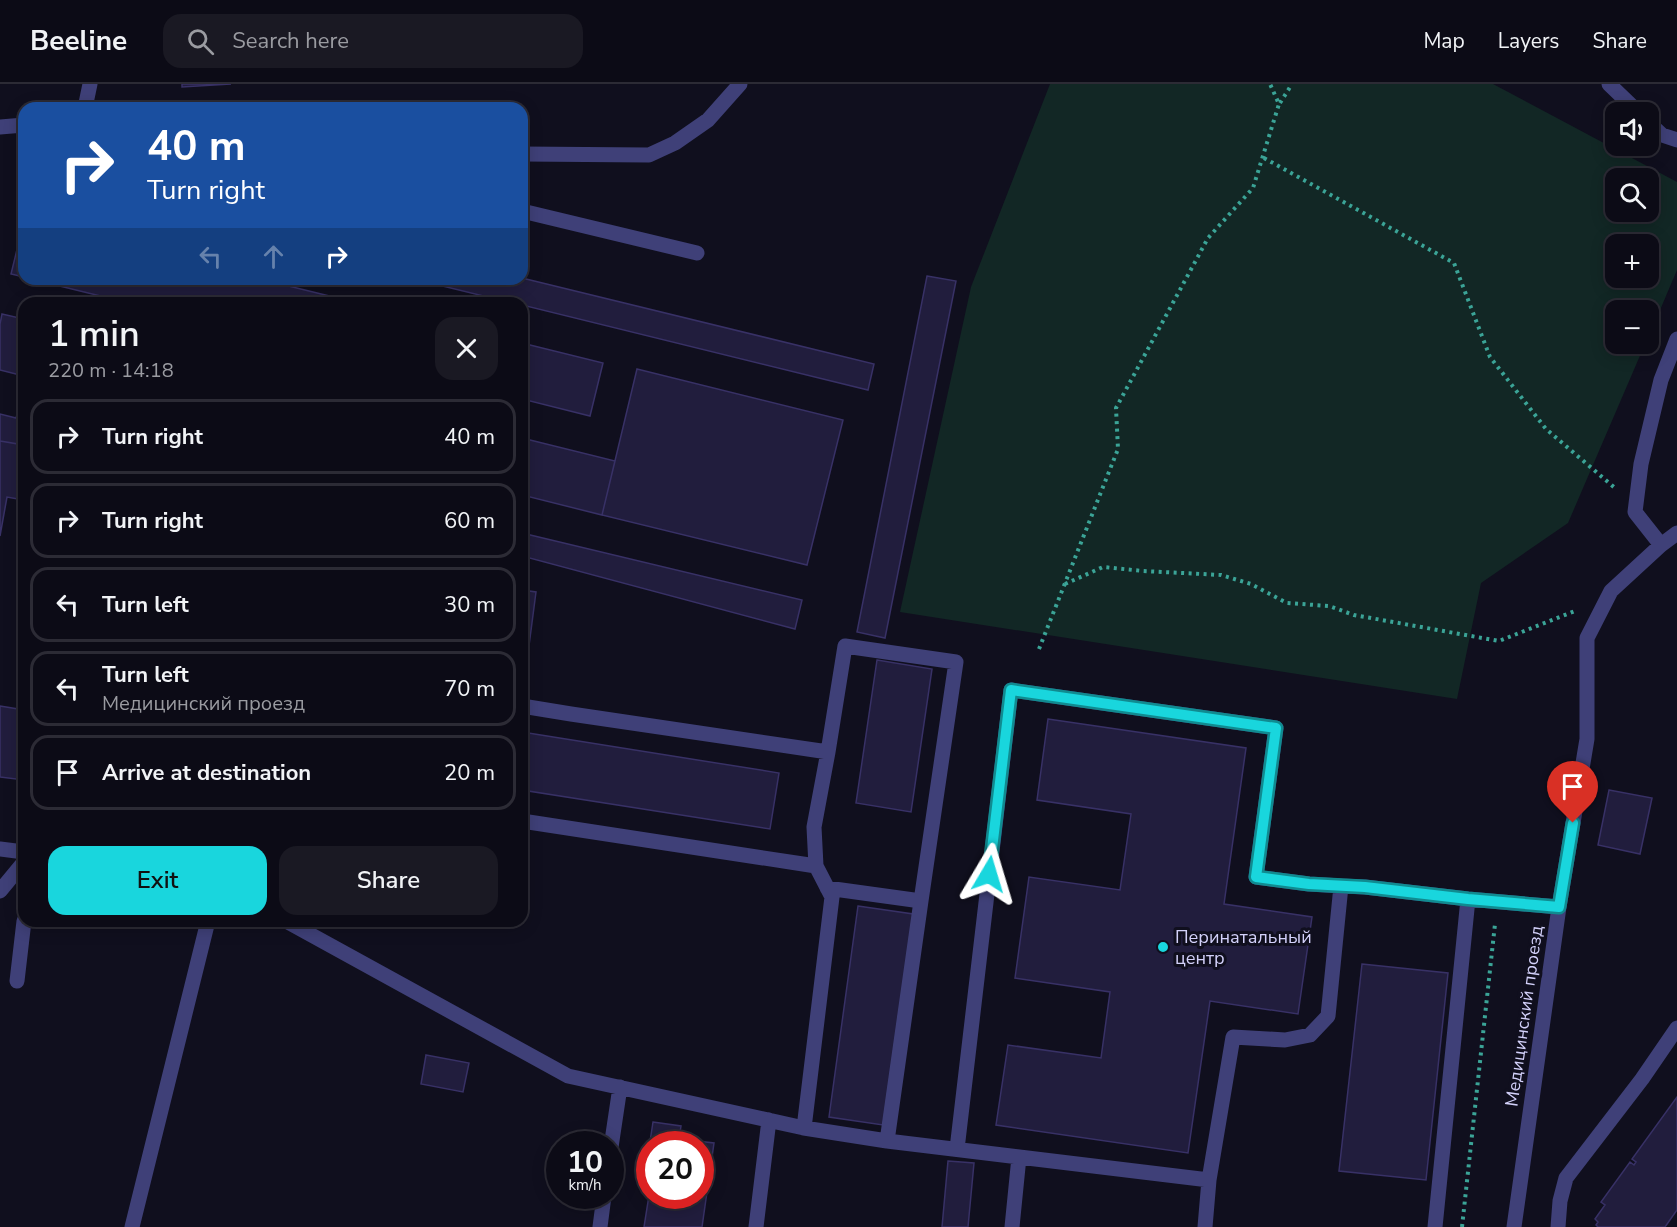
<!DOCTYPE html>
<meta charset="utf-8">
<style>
:root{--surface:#0c0b16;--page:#1a1923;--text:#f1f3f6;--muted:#9a9ba1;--line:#2c2b35;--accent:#19d6dd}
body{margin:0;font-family:"Nunito Sans",sans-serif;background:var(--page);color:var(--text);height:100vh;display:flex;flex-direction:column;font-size:22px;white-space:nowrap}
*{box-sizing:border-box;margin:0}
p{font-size:20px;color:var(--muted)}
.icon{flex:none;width:33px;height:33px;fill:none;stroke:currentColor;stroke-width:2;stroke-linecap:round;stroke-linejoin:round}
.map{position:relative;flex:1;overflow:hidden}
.panel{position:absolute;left:18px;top:213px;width:510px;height:630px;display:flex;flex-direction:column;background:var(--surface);border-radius:18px;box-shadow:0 3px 15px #0003,0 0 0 2px var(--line)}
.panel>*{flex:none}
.top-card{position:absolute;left:18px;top:18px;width:510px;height:183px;border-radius:18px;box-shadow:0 3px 15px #0003,0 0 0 2px var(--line);background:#1a4fa0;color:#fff;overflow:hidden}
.buttons{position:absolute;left:1605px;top:18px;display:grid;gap:12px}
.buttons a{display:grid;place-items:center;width:54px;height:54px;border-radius:12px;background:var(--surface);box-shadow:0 3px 15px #0003,0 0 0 2px var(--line);font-size:30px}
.speed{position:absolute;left:546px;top:1047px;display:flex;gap:12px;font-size:30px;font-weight:700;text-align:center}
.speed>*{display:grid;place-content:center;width:78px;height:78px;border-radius:50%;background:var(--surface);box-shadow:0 3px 15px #0003,0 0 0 2px var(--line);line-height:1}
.speed small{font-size:15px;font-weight:400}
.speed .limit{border:9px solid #d22;background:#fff;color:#111}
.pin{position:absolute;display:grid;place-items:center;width:51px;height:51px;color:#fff;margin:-62px -26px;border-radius:50% 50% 50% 0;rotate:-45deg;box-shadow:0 0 6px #0007}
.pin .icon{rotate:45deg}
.me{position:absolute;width:66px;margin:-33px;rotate:7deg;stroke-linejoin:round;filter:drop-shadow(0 0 4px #0008)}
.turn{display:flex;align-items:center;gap:21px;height:126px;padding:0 30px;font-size:27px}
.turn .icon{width:78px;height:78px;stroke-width:2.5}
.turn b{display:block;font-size:42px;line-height:51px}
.lanes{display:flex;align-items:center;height:57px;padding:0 30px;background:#0003;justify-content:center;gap:30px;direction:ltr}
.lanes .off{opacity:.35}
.round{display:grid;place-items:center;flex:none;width:63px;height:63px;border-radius:18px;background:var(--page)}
.head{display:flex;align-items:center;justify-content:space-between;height:102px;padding:0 30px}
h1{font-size:36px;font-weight:600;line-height:45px}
.primary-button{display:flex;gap:12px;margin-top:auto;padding:12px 30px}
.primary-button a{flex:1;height:69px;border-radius:18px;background:var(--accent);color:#111;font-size:24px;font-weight:600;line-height:69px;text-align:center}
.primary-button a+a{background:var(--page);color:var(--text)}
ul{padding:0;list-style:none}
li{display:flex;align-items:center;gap:18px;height:75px;margin:0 12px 9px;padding:0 18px;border:3px solid var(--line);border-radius:18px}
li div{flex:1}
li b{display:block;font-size:22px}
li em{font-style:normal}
header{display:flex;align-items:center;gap:36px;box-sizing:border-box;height:84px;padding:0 30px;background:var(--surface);border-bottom:2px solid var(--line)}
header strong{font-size:28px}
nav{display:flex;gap:33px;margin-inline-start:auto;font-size:21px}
.search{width:420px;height:54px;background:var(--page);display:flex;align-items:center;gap:15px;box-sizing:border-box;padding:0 21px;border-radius:18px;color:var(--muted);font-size:22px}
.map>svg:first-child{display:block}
</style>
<header>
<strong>Beeline</strong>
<div class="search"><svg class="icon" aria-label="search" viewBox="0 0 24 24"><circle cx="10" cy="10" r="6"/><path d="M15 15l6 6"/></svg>Search here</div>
<nav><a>Map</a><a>Layers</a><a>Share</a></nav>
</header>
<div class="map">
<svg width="1677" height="1143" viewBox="0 0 1677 1143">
<rect width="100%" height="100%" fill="#100f1e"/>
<path fill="#122725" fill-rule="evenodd" d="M1050,0h443l184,98v88l-28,66 -1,-26h-32v34h29l-77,179 -87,60 -24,116 -557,-87 71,-325zM1616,94h32v34h-32zM1616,160h32v34h-32z"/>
<path fill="#211d3d" stroke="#383166" stroke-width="1.5" d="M182,0h49l-49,3z
M24,137v56l-13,-3z
M927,192l29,5 -71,357 -28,-6z
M522,194l352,86 -6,26 -346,-85v-2h-10l-98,-24h108z
M31,195h229l98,24h-229z
M2,230l22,5v57l-24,-6v-46z
M522,259l81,20 -13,53 -68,-17z
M637,285l206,51 -36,145 -205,-50z
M18,327l6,2v32l-24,-4v-27l16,4z
M522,354l93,23 -13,54 -80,-20z
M0,357l24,4v55l-17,-3 -7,39z
M522,449l280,67 -7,29 -273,-73z
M522,506l14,2 -9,69 -5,-1z
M877,576l55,9 -21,143 -55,-9z
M0,622l24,4v70l-24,-3z
M1048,635l198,29 -22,156 88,13 -14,97 -88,-13 -22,152 -192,-28 12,-80 93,13 9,-66 -95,-14 14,-101 91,13 11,-76 -94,-14z
M522,648l257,41 -9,56 -248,-39z
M1609,706l43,8 -12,56 -42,-9z
M858,822l55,8 -30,211 -54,-8z
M1362,880l86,9 -22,207 -87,-9z
M426,971l43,8 -6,29 -42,-8z
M1677,1013v113l-12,17h-67l-2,-2 2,-3 -3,-3 10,-14 -4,-3 29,-40 4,3 2,-3 -4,-3z
M653,1038l28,4 -2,13 35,4 -12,84h-58l6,-38v7h50v-52h-50v17h-3z
M948,1077l26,2 -6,64h-26z"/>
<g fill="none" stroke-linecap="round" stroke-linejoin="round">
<path stroke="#3ba497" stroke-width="4" stroke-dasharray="3 4.5" stroke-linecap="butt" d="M1280,19l12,-19
M1264,74l190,105 36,94 56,72 69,59
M1065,500l38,-17 40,4 78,4 30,9 36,19 42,3 25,9 145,26 76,-30
M1039,565l79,-200 -2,-41 92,-170 45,-50 26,-84 -9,-20
M1462,1143l33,-303"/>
<path stroke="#3f4078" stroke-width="15" d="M1609,0l29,28
M85,24l5,-24
M1648,38l14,13 15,5
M0,43l24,-2
M522,70l127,1 26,-12 33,-23 32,-36
M522,127l175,42
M1661,461l-26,-33 6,-48 20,-84 16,-41
M828,668l17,-106 111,16 -35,239
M522,737l294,45
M0,765l24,3
M1341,802l24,1 103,12 91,8
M0,807l24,-29
M286,837l282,155 236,52 28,-231 -16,-31 -2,-39 14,-75 -257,-38 -49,-8
M17,897l7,-60
M804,1044l83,13 34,-240 -94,-13
M887,1057l322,39 24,-143 52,3 25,-5 18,-19 13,-130 -32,-2 -53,-7 20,-149 -265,-38 -54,459
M610,1070l10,-67
M132,1143l76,-306
M600,1143l4,-31
M756,1143l13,-107
M1012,1143l7,-70
M1205,1143l4,-47
M1435,1143l33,-328
M1514,1143l45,-320 28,-168v-101l24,-47 50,-46 16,-12
M1558,1143l2,-26 6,-23 76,-99 35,-51"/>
</g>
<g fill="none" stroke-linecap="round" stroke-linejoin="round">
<defs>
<path id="route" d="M989,790l22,-184 265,38 -20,149 53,7 56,3 103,12 91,8 14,-84"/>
</defs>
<use href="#route" stroke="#108b90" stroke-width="15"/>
<use href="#route" stroke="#19d6dd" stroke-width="10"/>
</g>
<circle fill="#19d6dd" stroke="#100f1e" stroke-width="2" cx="1163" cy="863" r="6"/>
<g text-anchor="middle" stroke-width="6" stroke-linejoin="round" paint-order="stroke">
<g font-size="18" fill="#d3d1fa" stroke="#100f1e" text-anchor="start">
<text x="1175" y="859">Перинатальный<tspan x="1175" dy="21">центр</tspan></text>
</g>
<g font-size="18" fill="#d3d1fa" stroke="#100f1e">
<text transform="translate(1524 932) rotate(-82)" y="6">Медицинский проезд</text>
</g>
</g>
</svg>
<div class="buttons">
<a><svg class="icon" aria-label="sound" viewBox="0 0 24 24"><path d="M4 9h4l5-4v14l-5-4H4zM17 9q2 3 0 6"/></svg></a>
<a><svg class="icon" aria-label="search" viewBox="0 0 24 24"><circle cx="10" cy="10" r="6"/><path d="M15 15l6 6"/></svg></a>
<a>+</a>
<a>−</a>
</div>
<div class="speed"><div>10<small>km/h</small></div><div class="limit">20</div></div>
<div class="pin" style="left:1573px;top:739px;background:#d93025"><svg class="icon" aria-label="arrive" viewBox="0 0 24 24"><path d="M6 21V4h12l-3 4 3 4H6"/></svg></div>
<svg class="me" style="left:989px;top:790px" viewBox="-20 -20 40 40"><path d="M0-17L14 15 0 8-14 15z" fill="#19d6dd" stroke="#fff" stroke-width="4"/></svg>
<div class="top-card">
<div class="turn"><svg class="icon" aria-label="right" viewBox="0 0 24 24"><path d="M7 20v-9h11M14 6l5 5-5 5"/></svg><div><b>40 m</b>Turn right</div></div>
<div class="lanes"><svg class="icon off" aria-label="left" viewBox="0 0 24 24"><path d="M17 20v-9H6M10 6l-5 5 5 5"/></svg><svg class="icon off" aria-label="ahead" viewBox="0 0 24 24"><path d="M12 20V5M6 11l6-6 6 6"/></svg><svg class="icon" aria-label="right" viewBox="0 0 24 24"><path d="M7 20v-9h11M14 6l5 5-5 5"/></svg></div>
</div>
<section class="panel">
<div class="head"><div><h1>1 min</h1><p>220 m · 14:18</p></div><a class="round"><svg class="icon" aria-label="close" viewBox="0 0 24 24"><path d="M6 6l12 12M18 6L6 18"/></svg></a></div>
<ul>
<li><svg class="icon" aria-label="right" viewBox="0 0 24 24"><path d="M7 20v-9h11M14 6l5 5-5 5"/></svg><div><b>Turn right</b></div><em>40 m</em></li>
<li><svg class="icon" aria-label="right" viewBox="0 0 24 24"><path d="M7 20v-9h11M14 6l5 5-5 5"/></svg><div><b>Turn right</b></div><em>60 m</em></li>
<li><svg class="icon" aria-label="left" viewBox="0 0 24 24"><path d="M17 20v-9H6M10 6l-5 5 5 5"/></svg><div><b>Turn left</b></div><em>30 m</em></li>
<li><svg class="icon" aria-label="left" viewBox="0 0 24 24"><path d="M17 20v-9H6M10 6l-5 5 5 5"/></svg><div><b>Turn left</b><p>Медицинский проезд</p></div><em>70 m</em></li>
<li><svg class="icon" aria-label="arrive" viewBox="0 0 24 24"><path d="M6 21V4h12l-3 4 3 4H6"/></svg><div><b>Arrive at destination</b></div><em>20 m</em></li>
</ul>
<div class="primary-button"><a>Exit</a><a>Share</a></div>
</section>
</div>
